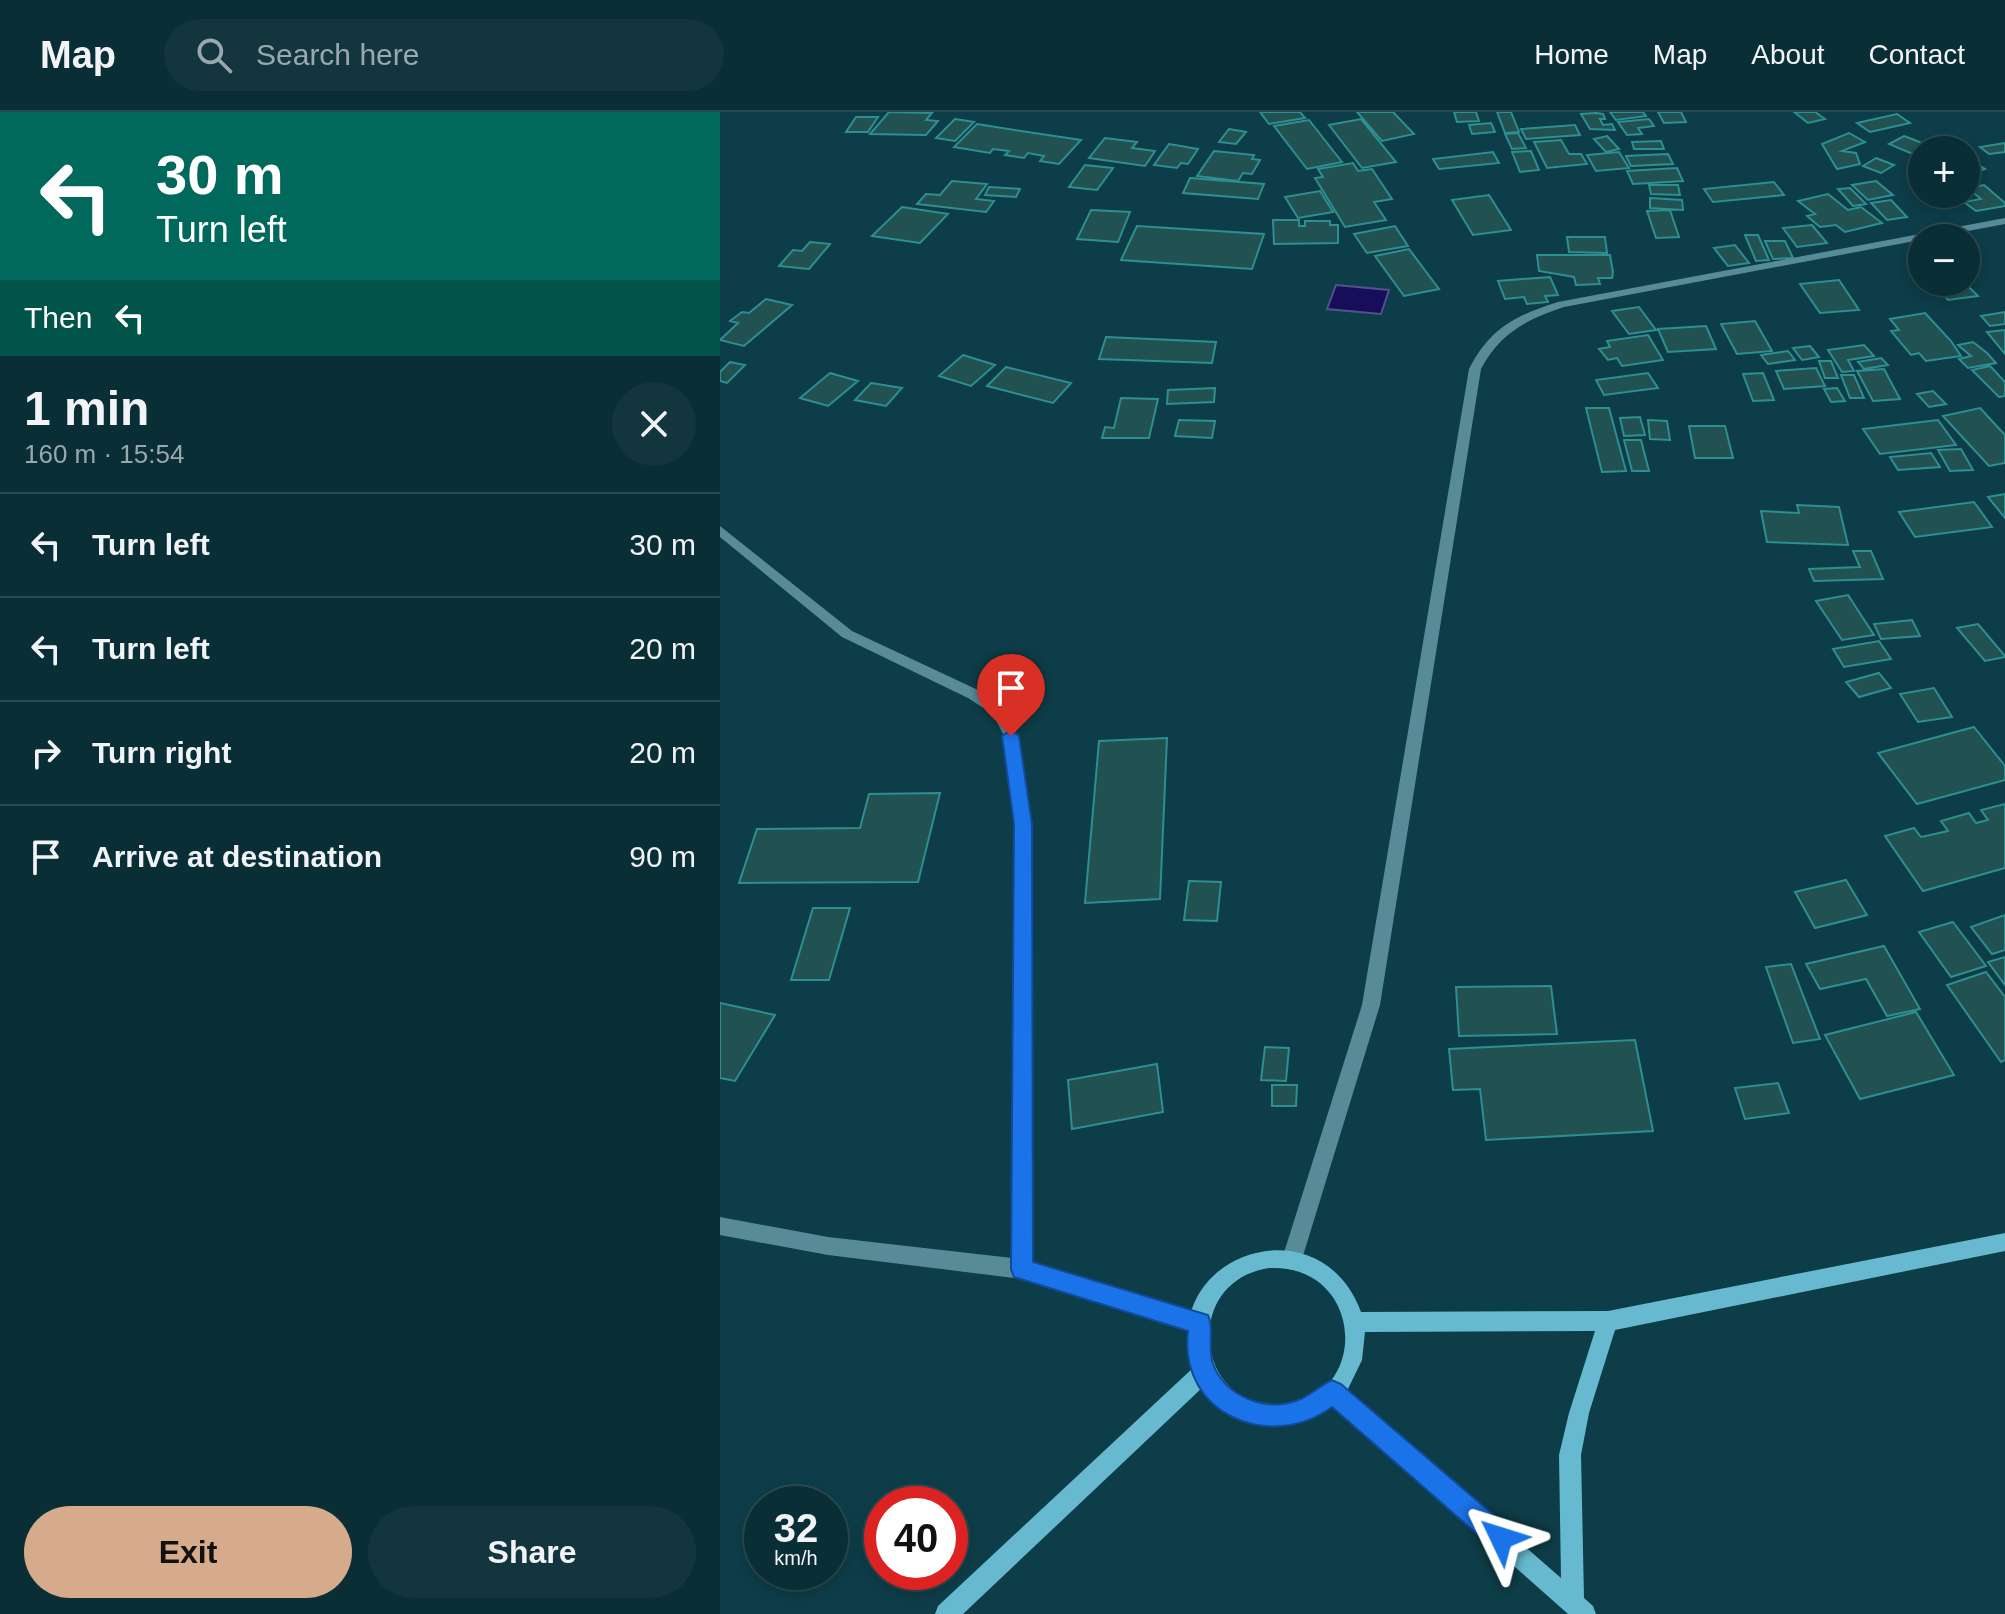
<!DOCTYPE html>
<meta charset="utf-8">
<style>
:root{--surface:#0a2e36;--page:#13363e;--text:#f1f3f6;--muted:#99a8ad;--line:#2a4a51;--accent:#d6ab8b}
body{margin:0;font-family:Helvetica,sans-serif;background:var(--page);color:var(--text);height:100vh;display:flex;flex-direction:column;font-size:30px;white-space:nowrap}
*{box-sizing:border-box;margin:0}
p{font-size:26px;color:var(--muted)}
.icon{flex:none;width:44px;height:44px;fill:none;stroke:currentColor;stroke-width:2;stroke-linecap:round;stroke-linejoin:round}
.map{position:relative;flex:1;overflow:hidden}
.sheet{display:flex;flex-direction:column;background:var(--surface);width:720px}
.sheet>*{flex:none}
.guide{background:#00695c;color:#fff;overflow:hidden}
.fabs{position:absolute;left:1188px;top:24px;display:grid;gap:16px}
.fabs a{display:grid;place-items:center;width:72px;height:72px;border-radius:50%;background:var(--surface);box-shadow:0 4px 12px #0003,0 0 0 2px var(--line);font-size:40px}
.speed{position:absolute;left:24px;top:1374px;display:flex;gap:16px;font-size:40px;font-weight:700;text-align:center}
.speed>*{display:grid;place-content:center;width:104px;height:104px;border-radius:50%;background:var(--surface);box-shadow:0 4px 12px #0003,0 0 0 2px var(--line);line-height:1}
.speed small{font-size:20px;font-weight:400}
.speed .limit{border:12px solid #d22;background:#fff;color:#111}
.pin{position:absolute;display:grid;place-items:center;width:68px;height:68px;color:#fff;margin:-82px -34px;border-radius:50% 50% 50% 0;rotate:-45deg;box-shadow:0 0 8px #0007}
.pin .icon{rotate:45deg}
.me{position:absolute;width:88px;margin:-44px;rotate:311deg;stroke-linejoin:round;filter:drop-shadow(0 0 6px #0008)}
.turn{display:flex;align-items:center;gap:28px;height:168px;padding:0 24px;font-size:36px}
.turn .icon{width:104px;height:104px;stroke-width:2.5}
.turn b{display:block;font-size:56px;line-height:68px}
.then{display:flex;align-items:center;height:76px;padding:0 24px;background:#0003;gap:16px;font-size:30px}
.round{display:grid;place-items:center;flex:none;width:84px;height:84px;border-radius:42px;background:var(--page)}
.headline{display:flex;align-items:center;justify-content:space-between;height:136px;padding:0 24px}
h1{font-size:48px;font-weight:700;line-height:60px}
.button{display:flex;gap:16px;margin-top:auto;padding:16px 24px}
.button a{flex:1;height:92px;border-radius:48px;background:var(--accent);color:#111;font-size:32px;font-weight:700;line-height:92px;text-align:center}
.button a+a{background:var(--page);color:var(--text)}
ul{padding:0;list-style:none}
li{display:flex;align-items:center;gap:24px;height:104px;padding:0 24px;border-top:2px solid var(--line)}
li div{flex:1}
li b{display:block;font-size:30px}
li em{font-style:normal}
header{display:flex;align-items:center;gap:48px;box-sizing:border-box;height:112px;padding:0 40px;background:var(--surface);border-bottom:2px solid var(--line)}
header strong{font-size:38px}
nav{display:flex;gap:44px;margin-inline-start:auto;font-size:28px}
.search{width:560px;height:72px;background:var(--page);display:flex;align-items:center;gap:20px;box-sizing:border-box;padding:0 28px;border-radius:44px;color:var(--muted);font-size:30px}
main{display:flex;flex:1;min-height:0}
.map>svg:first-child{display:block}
</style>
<header>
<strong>Map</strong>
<div class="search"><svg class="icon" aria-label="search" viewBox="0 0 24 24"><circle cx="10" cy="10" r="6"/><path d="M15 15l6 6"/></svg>Search here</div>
<nav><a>Home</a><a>Map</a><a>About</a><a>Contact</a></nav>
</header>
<main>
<section class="sheet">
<div class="guide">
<div class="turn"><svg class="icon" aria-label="left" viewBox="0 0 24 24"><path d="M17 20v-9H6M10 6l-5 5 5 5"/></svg><div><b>30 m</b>Turn left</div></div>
<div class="then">Then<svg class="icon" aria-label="left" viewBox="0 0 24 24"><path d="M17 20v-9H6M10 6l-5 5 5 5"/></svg></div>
</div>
<div class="headline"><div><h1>1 min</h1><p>160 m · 15:54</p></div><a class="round"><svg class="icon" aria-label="close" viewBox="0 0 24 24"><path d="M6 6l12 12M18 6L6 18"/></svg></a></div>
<ul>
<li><svg class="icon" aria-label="left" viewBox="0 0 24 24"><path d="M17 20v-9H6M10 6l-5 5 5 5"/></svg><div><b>Turn left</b></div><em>30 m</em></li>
<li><svg class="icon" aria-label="left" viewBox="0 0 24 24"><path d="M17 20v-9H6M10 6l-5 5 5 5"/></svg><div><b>Turn left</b></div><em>20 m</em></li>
<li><svg class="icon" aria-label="right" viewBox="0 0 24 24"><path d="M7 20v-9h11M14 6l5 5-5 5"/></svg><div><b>Turn right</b></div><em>20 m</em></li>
<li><svg class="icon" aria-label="arrive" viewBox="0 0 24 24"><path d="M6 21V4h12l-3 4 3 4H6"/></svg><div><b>Arrive at destination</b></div><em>90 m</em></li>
</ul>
<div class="button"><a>Exit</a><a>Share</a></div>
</section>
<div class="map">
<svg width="1285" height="1502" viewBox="0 0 1285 1502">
<rect width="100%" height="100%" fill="#0d3d48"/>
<path fill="#170d5a" stroke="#50538b" stroke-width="2" d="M616,173l53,5 -8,24 -54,-5z"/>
<path fill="#215151" stroke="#2d8f90" stroke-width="2" d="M169,0l43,1 -6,7 12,1 -12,14 -56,-1z
M540,0h40l5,6 -36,6z
M637,0h36l21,22 -32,7z
M734,0h22l3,9 -22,1z
M777,0h14l8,20 -14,1z
M890,0h33l3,4 -30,4z
M938,0h23l5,10 -22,1z
M1074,0h21l10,7 -17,4z
M876,1l7,1 2,5h-5l3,6 9,-1 3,6 -25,-1 -9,-15z
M1177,2l13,9 -40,9 -13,-9z
M136,5h22l-10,15h-22z
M235,7l19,3 -19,19 -19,-3z
M641,7l35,43 -34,6 -33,-43z
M929,7l5,7 -16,2 4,6 -15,1 -9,-13z
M589,8l33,42 -35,7 -33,-43z
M771,11l4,9 -23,2 -3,-9z
M257,12l44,7 60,9 -22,24 -19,-3 4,-5 -16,-3 -4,5 -19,-3 4,-4 -16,-2 -3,4 -36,-6z
M855,13l5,10 -54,4 -5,-10z
M509,17l17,3 -10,12 -17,-2z
M798,21l8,15 -14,1 -7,-15z
M1129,21l16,9 -23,9 14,2 4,11 -23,5 -15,-25z
M887,24l12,13 -13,3 -12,-13z
M1184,24l36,14h-18v8l-33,-14z
M385,26l32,4 -5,6 23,3 -10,15 -56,-8z
M841,28l8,14h12l6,10 -40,4 -13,-26z
M941,29l3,8h-30l-2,-7z
M1285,31v9l-16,2 -9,-7z
M449,32l23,4 6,1 -10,15 -7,-1 -4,5 -23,-3z
M494,39l40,4 -2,4 8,1 -8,14 -9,-1 -5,8 -41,-5z
M811,39l8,19 -19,2 -8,-20z
M773,40l6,11 -60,6 -6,-10z
M899,40l10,16 -33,3 -9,-16z
M948,42l5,10 -42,2 -5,-10z
M1156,46l18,7 -13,8 -18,-7z
M1251,48l14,9 -19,6v-14z
M633,51l5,8 14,-2 20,30 -18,3 12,18 -41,7 -30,-49 8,-1 -5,-8z
M365,53l28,3 -16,22 -28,-3z
M957,56l6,13 -50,3 -6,-13z
M470,66l74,6 -6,15 -75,-6z
M232,69l35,3 -11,15 18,2 -8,11 -69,-8 9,-10 14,1z
M1156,69l17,14 -25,5 -16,-15z
M1054,70l10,13 -71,7 -9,-13z
M929,73h29l2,10 -29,-1z
M1264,73l21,18v3l-29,5 -12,-9 17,-3 -13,-11z
M269,75l31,2 -4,8 -31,-2z
M1130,76l16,16 -13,2 -15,-17z
M600,79l13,21 -35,6 -13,-21z
M1108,82l20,16 13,-3 21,16 -37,9 -9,-7 -16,2 -13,-11 8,-2 -17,-13z
M769,83l22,35 -38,5 -21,-35z
M930,86l32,2 1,10 -33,-2z
M1171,88l16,17 -20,3 -16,-17z
M182,95l46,7 -28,29 -48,-7z
M371,98l39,2 -12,30 -41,-3z
M950,98l9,27 -23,1 -9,-27z
M553,108h26v6h6v-5h25v4h8v18l-64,1z
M1092,113l15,18 -30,4 -14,-19z
M417,114l127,8 -12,35 -131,-9z
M675,114l13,20 -41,7 -13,-19z
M1025,123h13l11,25 -13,1z
M847,125h38l2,16 -38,-1z
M1045,129h20l8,17 -20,1z
M90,130l20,2 -21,25 -30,-3 14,-16 9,1z
M1015,133l14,18 -21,3 -14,-18z
M689,137l30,40 -35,7 -29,-40z
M817,143h73l3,17 -1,6h-14l2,6 -24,1 -2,-8 -35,-6z
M830,165l8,18 -13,1 3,6 -21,2 -3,-7 -19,2 -7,-18z
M1119,168l20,30 -39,3 -20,-29z
M1247,173l11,11 -30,4 -10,-11z
M46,187l26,6 -48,41 -24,-6 18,-17 -8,-2 12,-9 7,1z
M919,195l17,23 -27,4 -17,-23z
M1285,200v12l-15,2 -9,-10z
M1205,201l26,28 10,15 -35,5 -7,-8 -8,2 -20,-24 8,-1 -9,-11z
M1035,209l17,30 -35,3 -16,-30z
M986,214l10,23 -48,3 -10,-23z
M1285,218v24l-18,-22z
M928,223l15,25 -41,6 -5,-8 -9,2 -9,-11 11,-2 -3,-6z
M386,225l110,5 -4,21 -113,-4z
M1253,230l14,11 9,10 -28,5 -9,-9 12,-3 -13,-11z
M1144,233l10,11 -26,4 6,11 -12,1 -14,-22z
M1090,234l9,11 -17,3 -9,-12z
M1068,239l7,9 -27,4 -7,-9z
M243,243l32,10 -24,21 -32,-10z
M1161,246l7,7 -24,4 -6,-7z
M1099,249h12l7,17h-13z
M10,250l15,3 -18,18 -7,-2v-9z
M1270,254l15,16v14l-6,1 -27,-27z
M286,255l65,16 -18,20 -66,-17z
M1096,256l9,18 -41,3 -8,-18z
M1164,257l16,30 -27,2 -16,-30z
M110,261l28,8 -30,25 -28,-8z
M928,261l10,15 -54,7 -8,-15z
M1043,261l11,27 -21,1 -10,-27z
M1121,263h13l10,23h-14z
M151,271l31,5 -16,18 -31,-6z
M495,276l-1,14 -47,2 1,-14z
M1117,276l8,13 -14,1 -7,-13z
M1213,279l13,13 -17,3 -12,-13z
M401,286l37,1 -9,39h-47l3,-11 9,1z
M866,296h23l17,63 -24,1z
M1260,296l25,27v28l-16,3 -46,-50z
M920,305l5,18 -21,1 -4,-18z
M459,308l36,1 -3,17 -37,-2z
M928,308l19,1 3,19 -20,-1z
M1218,308l18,25 -76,9 -17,-25z
M969,314h36l8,32h-38z
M904,328h17l8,31h-17z
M1241,337l12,21 -23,1 -12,-21z
M1211,341l9,14 -42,3 -8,-13z
M1285,382v24l-17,-21z
M1254,390l18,25 -77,10 -16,-25z
M1077,393l42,2 9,38 -81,-3 -6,-31 38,2z
M1133,439h18l12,28 -69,2 -5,-12 51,-2z
M1128,483l26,40 -32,5 -26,-39z
M1192,508l8,16 -39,3 -7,-15z
M1258,512l27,32v1l-20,4 -28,-33z
M1159,529l12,18 -47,8 -11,-18z
M1159,561l12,15 -32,9 -13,-15z
M1214,576l18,29 -34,5 -18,-28z
M1254,615l31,39v14l-88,24 -39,-51z
M447,626l-7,161 -75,4 14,-162z
M220,681l-22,89 -179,1 18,-54 103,-1 9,-34z
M1285,692v64l-82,23 -38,-55 29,-8 7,9 27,-6 -7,-10 28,-8 7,10 12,-3 -7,-10z
M1126,768l21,35 -52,13 -20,-36z
M469,769l32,1 -4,39 -33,-1z
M93,796h37l-21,72h-38z
M1285,803v35l-13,4 -21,-27z
M1233,810l33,44 -35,11 -32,-45z
M1164,834l36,63 -33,7 -21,-37 -46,10 -14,-25z
M1285,845v28l-17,-23z
M1071,852l29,75 -27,4 -27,-76z
M1266,860l19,25v63l-4,2 -54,-77z
M831,874l6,48 -98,2 -3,-49z
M0,891l55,12 -40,66 -15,-3z
M1196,900l38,63 -94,24 -35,-64z
M915,928l18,91 -167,9 -6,-51 -27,1 -4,-41z
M545,935l24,1 -3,33 -25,-1z
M437,952l6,48 -91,17 -4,-49z
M1058,971l11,30 -44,6 -10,-31z
M552,973h25l-1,21h-24z"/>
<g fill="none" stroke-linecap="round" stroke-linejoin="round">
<path fill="#588b98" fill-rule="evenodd" d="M1285,106v6l-441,83c-37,12 -64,26 -83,62l-101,636 -78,254 -3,7 -7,3 -7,-3 -3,-7 80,-254 107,-636c22,-42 46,-53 89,-67z
M0,414l132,105 126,59 26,17 14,29 13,88 1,438 168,51 7,3 3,7 -3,7 -7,3 -178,-54 -194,-24 -108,-20v-18l108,20 184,21 3,-434 -11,-88 -11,-22 -25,-16 -126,-61 -122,-100z"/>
<path fill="#66b9cf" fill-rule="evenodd" d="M1285,1121v18l-390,79 -26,83 -8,42 3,143 9,8 3,8h-28l-235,-208c-42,31 -99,24 -130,-19l-240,227h-28l3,-8 256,-239c-39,-110 125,-169 167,-55l247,-1zM549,1156c94,-4 102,125 19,136 -92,13 -110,-122 -19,-136zM875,1219l-26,82 -10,42 2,123 -214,-187 15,-31 3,-28z"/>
</g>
<path fill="#1a73e8" stroke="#114b97" stroke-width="2" d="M291,618l8,6 13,88 1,438 175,53c7,16 -1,32 5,49 13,34 55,49 88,35 11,-5 20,-14 31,-19l9,4 169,145 3,9 -3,9 -9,4 -9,-4 -160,-140c-63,46 -154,6 -144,-76l-174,-54 -3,-8 3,-445 -12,-88z"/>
</svg>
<div class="fabs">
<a>+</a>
<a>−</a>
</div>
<div class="speed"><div>32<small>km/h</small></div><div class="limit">40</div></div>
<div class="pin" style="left:291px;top:624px;background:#d93025"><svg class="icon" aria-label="arrive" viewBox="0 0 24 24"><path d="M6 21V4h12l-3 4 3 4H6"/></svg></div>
<svg class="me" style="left:781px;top:1426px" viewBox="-20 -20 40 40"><path d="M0-17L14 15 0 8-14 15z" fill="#1a73e8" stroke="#fff" stroke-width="4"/></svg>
</div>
</main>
